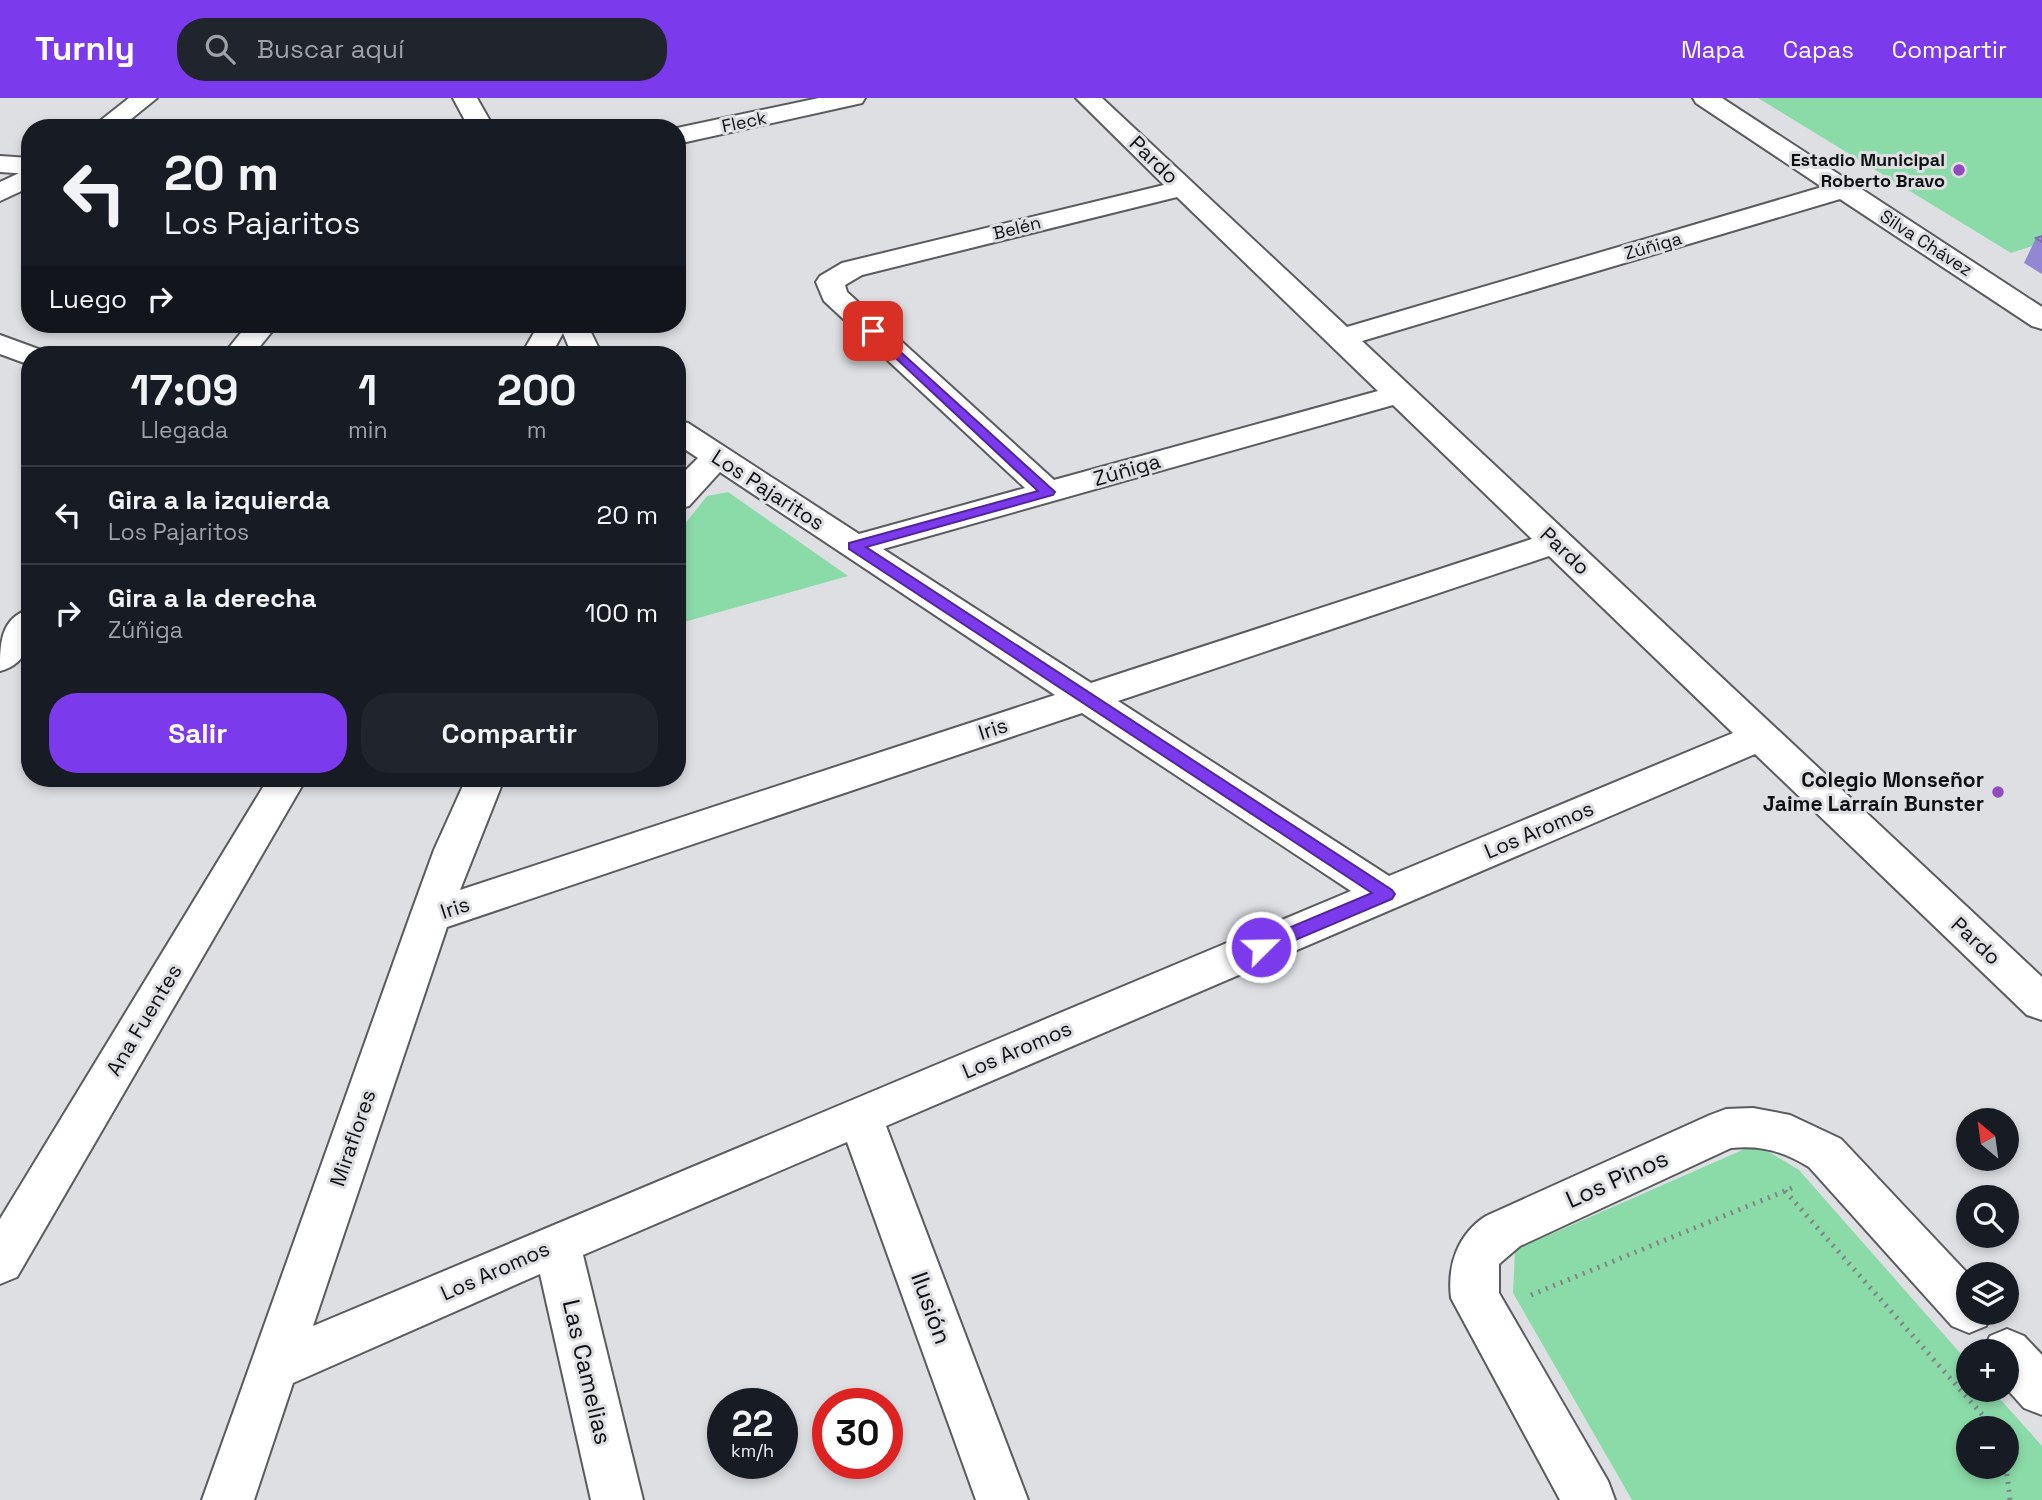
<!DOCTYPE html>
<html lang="es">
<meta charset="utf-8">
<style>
:root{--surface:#171b24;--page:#20242c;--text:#f1f3f6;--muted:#9ea1a6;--line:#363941;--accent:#7c3aed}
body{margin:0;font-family:"Space Grotesk",sans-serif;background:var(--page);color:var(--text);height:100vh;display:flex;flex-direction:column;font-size:26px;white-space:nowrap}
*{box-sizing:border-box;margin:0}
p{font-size:23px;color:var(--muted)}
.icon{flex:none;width:38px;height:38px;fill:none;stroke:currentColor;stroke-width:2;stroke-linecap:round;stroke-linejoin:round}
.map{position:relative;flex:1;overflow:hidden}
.drawer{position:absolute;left:21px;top:248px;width:665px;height:441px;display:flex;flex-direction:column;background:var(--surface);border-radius:28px;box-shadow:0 4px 10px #0003}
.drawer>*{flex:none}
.hud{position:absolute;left:21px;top:21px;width:665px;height:214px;border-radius:28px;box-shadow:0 4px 10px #0003;background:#171b24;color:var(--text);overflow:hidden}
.needle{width:46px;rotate:331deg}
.buttons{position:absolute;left:1956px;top:1010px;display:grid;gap:14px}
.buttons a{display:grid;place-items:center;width:63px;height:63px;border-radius:50%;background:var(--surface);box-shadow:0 4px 10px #0003;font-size:35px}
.speed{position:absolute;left:707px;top:1290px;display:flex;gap:14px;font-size:35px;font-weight:700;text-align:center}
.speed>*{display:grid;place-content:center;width:91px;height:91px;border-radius:50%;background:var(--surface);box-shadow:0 4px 10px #0003;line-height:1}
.speed small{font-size:18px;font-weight:400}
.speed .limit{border:10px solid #d22;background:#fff;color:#111}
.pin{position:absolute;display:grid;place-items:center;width:60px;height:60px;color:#fff;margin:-30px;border-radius:14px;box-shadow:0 4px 10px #0006}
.me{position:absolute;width:77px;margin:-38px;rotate:67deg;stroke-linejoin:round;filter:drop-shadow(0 0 5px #0008)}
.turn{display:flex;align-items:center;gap:24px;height:147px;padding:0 28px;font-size:32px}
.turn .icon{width:91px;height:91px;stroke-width:2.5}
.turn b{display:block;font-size:49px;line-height:60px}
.then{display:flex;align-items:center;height:66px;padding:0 28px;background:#0003;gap:14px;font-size:26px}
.eta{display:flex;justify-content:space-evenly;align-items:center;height:119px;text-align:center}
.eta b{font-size:42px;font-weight:700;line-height:49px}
.action{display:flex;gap:14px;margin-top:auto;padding:14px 28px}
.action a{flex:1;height:80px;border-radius:28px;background:var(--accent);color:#fff;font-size:28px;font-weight:700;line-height:80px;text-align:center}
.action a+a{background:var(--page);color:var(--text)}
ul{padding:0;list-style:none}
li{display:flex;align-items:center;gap:21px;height:98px;padding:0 28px;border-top:2px solid var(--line)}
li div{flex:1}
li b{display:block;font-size:26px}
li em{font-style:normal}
header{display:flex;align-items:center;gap:42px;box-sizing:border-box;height:98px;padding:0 35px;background:var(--accent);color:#fff}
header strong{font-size:33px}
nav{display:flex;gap:38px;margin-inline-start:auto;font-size:24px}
.search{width:490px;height:63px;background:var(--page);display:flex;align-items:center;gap:18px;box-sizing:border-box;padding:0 24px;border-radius:28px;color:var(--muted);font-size:26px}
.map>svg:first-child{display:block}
</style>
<header>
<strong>Turnly</strong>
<div class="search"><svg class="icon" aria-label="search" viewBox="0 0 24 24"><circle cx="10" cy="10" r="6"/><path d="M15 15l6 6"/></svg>Buscar aquí</div>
<nav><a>Mapa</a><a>Capas</a><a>Compartir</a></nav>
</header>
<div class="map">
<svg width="2042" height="1402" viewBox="0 0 2042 1402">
<rect width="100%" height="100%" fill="#dedfe3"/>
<path fill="#8bdba9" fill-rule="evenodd" d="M1758,0h284v145l-31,10z
M728,394l120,84 -171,48v-90l30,-38z
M1756,1046l43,26 170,193v27h23l50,56v54h-410l-119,-207 2,-43zM1969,1330h38v38h-38z"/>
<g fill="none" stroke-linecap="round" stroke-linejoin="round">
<defs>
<path id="minor" d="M453,0h24l17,30h-25z
M819,0h46l-3,5 -9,2 -176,39v-16z
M1076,0h26l245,229 475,-140 -126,-84 -3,-5h29l320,209v22l-10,-3 -192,-127 -478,142 680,636v43l-15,-5 -272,-261 -869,372 142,374h-52l-129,-358 -264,113 60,245h-52l-51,-226 -247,109 -39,117h-52l208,-584 24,-66 32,-71h38l-44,111 595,-195 -335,-223 -31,34 -12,3v-30l21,-21 -21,-14v-23l11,2 171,111 166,-46 -201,-187 -8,-19 4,-6 22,-13 322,-78zM1177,99l201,194 -324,89 -207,-188 -2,-7 17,-10zM1393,307l139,134 -441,144 -208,-134zM1549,458l184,177 -344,143 -271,-175zM1082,615l269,178 -1038,435 134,-399z
M30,70v19l-30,14v-19z
M248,226h30l-25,31h-30z
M539,226h48l15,31h-30l-9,-22 -12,22h-30z
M0,237l41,15 3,5h-14v10l-30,-11z
M30,511c0,28 2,53 -30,62 0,-27 0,-53 30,-62z
M268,681h38l-289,498 -17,7v-65z
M1753,1010l37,7 51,24 128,136v37h23l-6,14 -17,7 -17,-7 -143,-159c-26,-16 -48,-22 -78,-19l-211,98 -21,18v29l109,188 7,19h-55l-109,-202c-4,-33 7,-64 35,-82l224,-101 16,-6z
M2007,1231l17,7 18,19v60l-18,-7 -17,-19v-38h-24l7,-15z"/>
<path id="tertiary" d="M129,0h28l-37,30h-29z
M0,58l30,2v16l-30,-2z"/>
</defs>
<use href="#minor" stroke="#5a5b5e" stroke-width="4"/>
<use href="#tertiary" stroke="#5a5b5e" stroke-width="4"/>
<path stroke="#838487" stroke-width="5" stroke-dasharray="2 6" stroke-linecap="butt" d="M1785,1093l209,237
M1531,1197l261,-107
M2006,1368l4,34"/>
<use href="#minor" fill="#fff" fill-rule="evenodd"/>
<use href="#tertiary" fill="#fff" fill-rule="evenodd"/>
</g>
<path fill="#9387d3" d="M2042,138v38l-18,-11 12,-25z"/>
<path fill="#ab9df5" stroke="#786eac" stroke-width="2" d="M2042,138v6l-6,-4z"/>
<path fill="#7c3aed" stroke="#51269a" stroke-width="2" d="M873,229l182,165 -2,3 -187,52 526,343 3,4 -3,5 -125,53h-12l-3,-5 3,-5 117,-49 -523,-344v-6l189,-52 -169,-158v-5z"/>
<g fill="#924abe" stroke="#dedfe3" stroke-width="2.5">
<circle cx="1959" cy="72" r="7"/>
<circle cx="1998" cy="694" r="7"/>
</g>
<g text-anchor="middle" stroke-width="6" stroke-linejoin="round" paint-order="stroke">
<g font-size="18" fill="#0f1011" stroke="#dedfe3">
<text transform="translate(744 24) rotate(-12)" y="6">Fleck</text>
<text transform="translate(1017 130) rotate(-14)" y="6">Belén</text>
<text transform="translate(1926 145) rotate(33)" y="6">Silva Chávez</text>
<text transform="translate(1653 148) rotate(-16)" y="6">Zúñiga</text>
</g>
<g font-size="18" font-weight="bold" fill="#0f1011" stroke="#dedfe3" text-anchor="end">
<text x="1945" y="68">Estadio Municipal<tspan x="1945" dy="21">Roberto Bravo</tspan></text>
</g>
<g font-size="21" fill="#0f1011" stroke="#dedfe3">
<text transform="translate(1154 62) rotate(44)" y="7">Pardo</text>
<text transform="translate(1127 372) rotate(-16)" y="7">Zúñiga</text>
<text transform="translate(768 392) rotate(33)" y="7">Los Pajaritos</text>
<text transform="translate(1565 453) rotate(43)" y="7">Pardo</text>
<text transform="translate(993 631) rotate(-18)" y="7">Iris</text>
<text transform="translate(1539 732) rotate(-23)" y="7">Los Aromos</text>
<text transform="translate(455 810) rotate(-18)" y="7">Iris</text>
<text transform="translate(1976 843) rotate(43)" y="7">Pardo</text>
<text transform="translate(144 922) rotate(-59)" y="7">Ana Fuentes</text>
<text transform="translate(1017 952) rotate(-23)" y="7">Los Aromos</text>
<text transform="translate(353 1040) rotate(-71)" y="7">Miraflores</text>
<text transform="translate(495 1173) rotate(-24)" y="7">Los Aromos</text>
</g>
<g font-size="21" font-weight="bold" fill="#0f1011" stroke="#dedfe3" text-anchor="end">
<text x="1984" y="689">Colegio Monseñor<tspan x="1984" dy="24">Jaime Larraín Bunster</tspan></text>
</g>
<g font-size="24" fill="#0f1011" stroke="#dedfe3">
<text transform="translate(1617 1081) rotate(-24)" y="8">Los Pinos</text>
<text transform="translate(931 1210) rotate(70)" y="8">Ilusión</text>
<text transform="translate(587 1274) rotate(77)" y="8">Las Camelias</text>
</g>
</g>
</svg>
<div class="buttons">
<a><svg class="needle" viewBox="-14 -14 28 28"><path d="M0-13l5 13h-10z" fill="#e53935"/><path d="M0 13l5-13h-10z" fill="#9ea1a6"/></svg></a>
<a><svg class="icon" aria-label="search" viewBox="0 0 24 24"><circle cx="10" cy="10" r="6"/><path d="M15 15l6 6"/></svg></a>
<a><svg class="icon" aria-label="layers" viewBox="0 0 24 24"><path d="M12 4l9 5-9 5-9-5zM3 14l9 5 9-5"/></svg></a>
<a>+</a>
<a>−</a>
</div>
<div class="speed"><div>22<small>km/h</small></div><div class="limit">30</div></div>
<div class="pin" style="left:873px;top:233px;background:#d93025"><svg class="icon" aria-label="arrive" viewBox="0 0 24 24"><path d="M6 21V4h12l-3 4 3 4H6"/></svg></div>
<svg class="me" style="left:1261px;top:849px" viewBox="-20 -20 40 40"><circle r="17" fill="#7c3aed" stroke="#fff" stroke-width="3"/><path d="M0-11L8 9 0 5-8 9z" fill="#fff"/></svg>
<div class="hud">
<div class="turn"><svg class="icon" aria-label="left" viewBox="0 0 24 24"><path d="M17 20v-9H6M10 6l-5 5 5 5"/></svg><div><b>20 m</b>Los Pajaritos</div></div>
<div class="then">Luego<svg class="icon" aria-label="right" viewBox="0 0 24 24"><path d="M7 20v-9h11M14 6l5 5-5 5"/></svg></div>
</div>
<section class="drawer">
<div class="eta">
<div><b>17:09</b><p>Llegada</p></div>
<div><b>1</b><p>min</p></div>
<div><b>200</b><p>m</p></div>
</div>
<ul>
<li><svg class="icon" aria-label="left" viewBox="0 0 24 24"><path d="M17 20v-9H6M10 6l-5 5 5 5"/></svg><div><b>Gira a la izquierda</b><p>Los Pajaritos</p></div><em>20 m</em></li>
<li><svg class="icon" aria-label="right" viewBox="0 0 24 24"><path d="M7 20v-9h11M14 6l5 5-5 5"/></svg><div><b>Gira a la derecha</b><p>Zúñiga</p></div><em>100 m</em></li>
</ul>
<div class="action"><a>Salir</a><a>Compartir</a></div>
</section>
</div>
